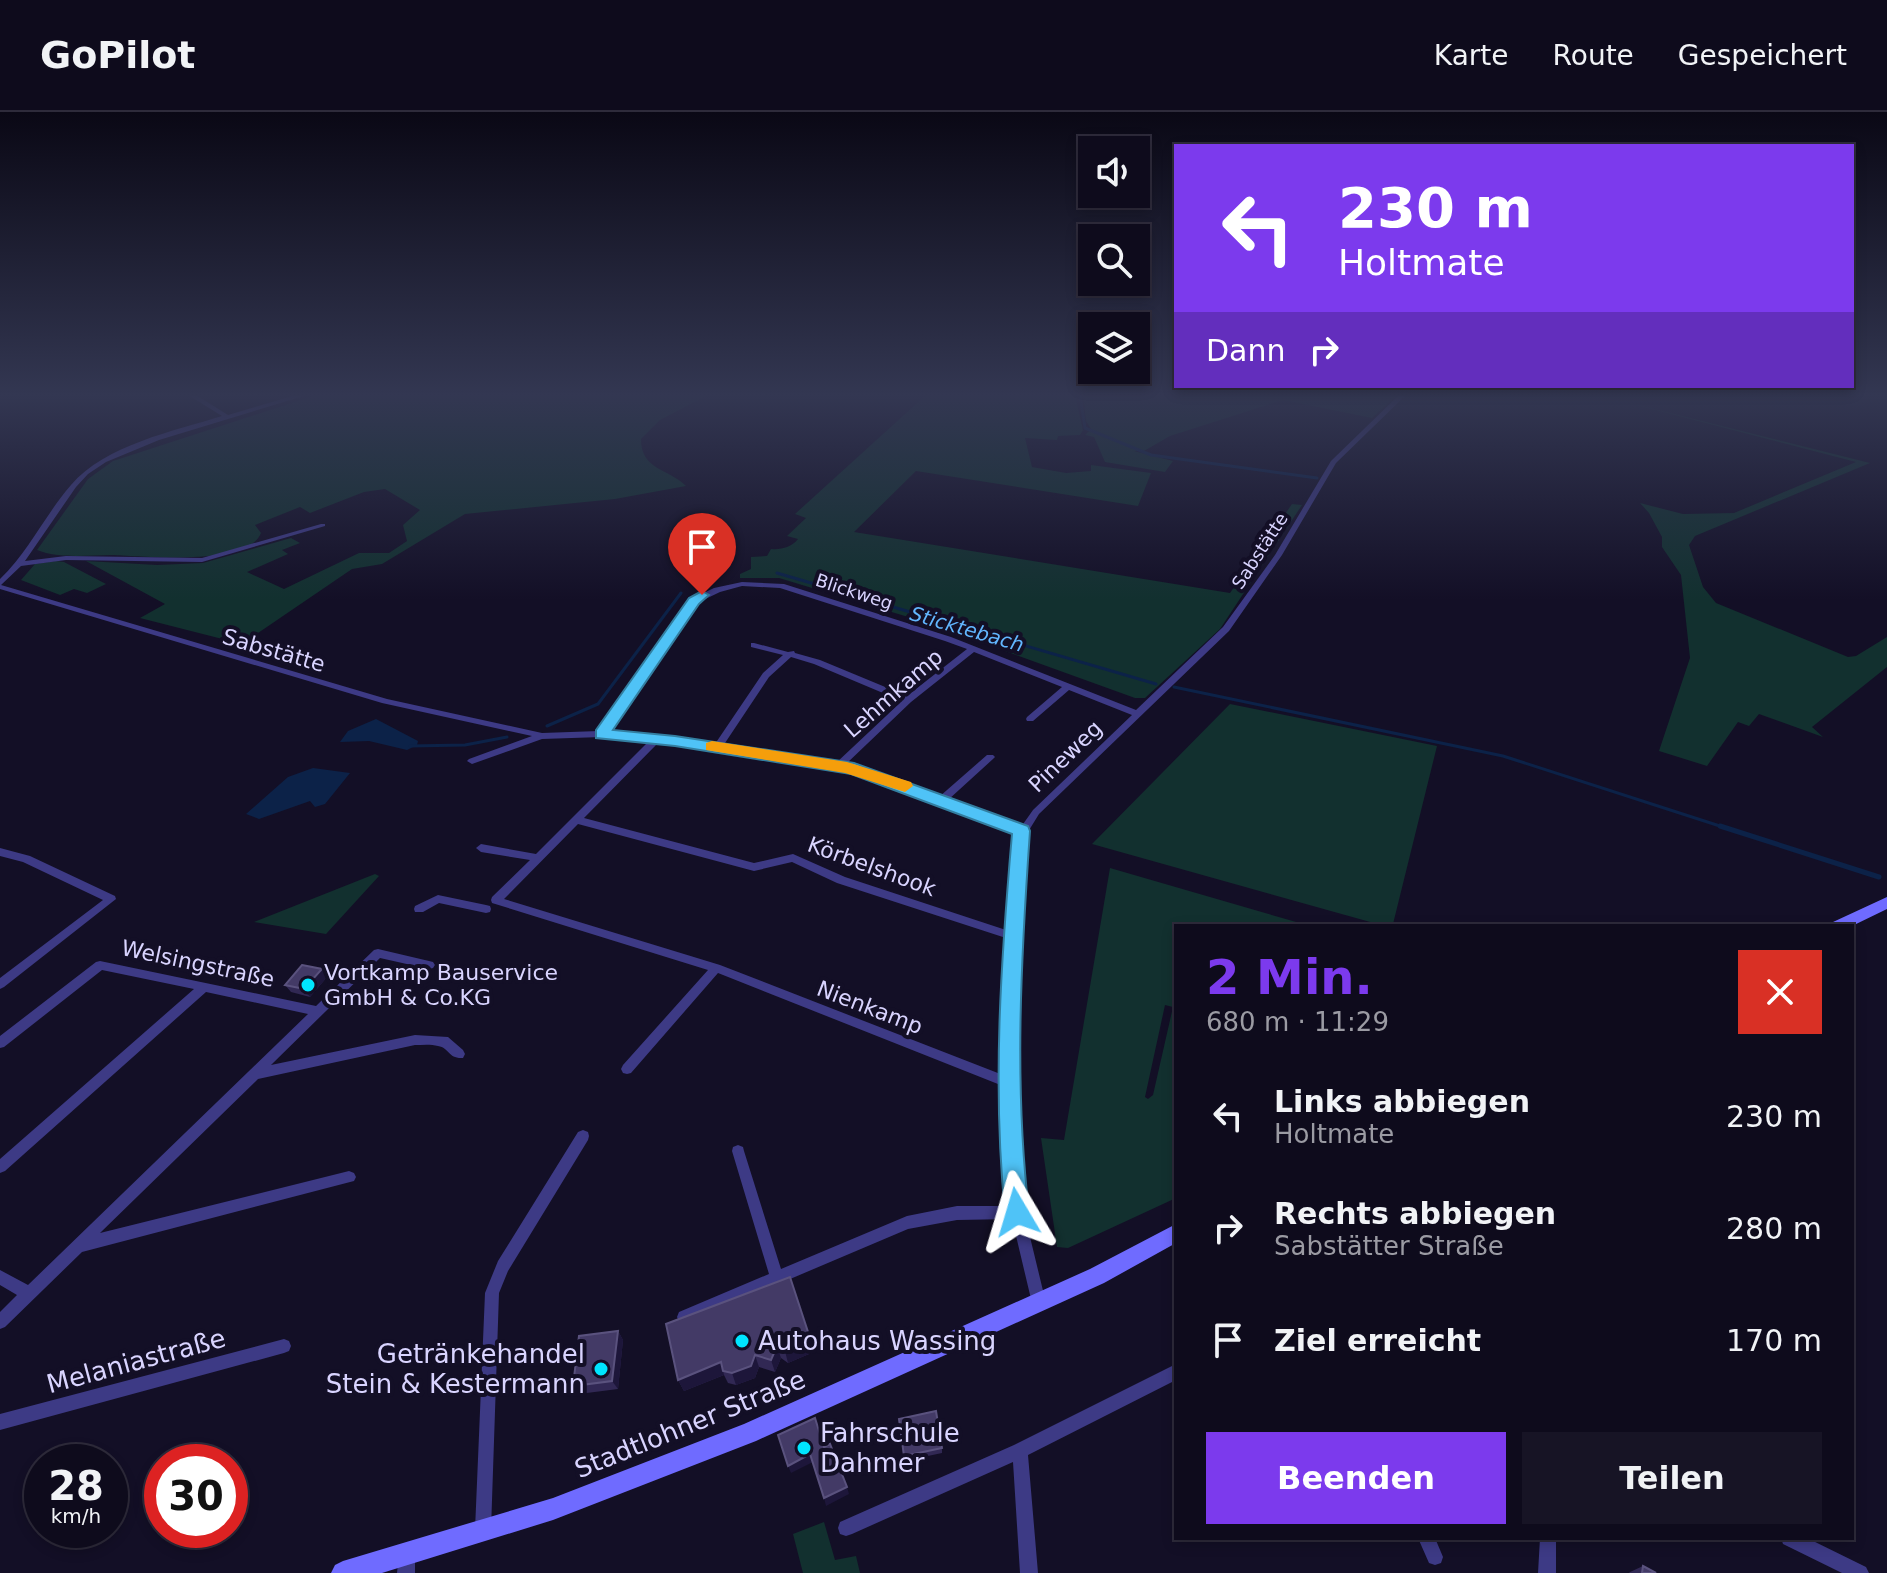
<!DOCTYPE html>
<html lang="de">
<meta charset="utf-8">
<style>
:root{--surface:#0e0b1c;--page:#171425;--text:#f1f3f6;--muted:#9b9ba3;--line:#2e2b3b;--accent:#7c3aed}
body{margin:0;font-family:"DejaVu Sans",sans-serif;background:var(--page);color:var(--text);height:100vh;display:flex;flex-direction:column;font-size:30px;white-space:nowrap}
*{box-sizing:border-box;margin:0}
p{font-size:26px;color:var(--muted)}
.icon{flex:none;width:44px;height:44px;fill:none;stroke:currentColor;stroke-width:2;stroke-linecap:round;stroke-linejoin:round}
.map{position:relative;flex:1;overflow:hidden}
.sheet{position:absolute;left:1174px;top:812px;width:680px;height:616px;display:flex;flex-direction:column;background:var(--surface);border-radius:0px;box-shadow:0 4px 12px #0003,0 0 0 2px var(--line)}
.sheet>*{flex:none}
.guide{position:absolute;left:1174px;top:32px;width:680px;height:244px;border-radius:0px;box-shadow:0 4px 12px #0003,0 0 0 2px var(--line);background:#7c3aed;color:#fff;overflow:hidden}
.fabs{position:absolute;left:1078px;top:24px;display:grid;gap:16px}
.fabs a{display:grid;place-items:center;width:72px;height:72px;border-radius:0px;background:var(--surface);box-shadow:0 4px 12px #0003,0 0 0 2px var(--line);font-size:40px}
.speed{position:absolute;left:24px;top:1332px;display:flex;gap:16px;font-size:40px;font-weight:700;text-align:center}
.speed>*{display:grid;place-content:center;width:104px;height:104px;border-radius:50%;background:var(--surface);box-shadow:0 4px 12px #0003,0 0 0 2px var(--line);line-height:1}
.speed small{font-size:20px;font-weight:400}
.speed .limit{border:12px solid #d22;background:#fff;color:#111}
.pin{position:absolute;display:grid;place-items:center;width:68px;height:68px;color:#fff;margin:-82px -34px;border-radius:50% 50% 50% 0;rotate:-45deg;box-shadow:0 0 8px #0007}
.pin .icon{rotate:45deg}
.me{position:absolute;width:88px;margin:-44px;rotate:353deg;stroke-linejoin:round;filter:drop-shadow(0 0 6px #0008)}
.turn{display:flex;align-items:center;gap:28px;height:168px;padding:0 32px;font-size:36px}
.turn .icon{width:104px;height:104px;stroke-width:2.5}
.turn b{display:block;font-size:56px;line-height:68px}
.then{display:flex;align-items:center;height:76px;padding:0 32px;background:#0003;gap:16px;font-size:30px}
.round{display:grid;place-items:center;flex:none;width:84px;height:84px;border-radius:0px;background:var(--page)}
.head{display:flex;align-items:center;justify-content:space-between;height:136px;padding:0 32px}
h1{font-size:48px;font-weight:600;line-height:60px;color:var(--accent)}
.button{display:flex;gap:16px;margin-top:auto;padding:16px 32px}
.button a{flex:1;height:92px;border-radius:0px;background:var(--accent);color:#fff;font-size:32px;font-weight:600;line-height:92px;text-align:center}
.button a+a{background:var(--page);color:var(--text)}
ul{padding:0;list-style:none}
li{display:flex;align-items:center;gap:24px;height:112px;padding:0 32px}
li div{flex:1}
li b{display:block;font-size:30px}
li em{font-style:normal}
header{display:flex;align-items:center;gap:48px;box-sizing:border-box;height:112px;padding:0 40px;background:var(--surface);border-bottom:2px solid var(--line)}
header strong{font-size:38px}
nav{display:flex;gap:44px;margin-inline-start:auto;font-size:28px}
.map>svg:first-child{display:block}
</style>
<header>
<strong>GoPilot</strong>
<nav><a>Karte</a><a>Route</a><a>Gespeichert</a></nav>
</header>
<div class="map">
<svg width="1887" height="1461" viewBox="0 0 1887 1461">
<rect width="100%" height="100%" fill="#130f26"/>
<path fill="#12302f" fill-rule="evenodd" d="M316,283h392l-48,25 -19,19c0,31 27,29 45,47l-71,13 -150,15 -83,50 -30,5 -110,75 -102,-26 25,-14 -79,-43 71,4 46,-2 88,-25 9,5 -18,7 6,4 -41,18 37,17 75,-36h30l18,-12 -4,-16 17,-15 -35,-21 -21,3 -54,21 -10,-6 -45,18 6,8c-13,34 -120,23 -149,22 -24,0 -53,4 -75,-5l51,-71 25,-18z
M926,283h149l8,35 -3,5 -22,1 -1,4 -32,-2 7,29 34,6 25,-2v-6l60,8 -13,33 -222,-35 -62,61 376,61 62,-89 10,1 -82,124 -75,69h-10l-185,-67 8,-9 -11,-4 -9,8 -159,-48h-39v-4l11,-5v-12l16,-1 4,-7c10,1 21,-2 27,-10l-11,-3 19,-18 -11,-4z
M1083,283h314l-25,23 -89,-18 -113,36 -26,15h-10l39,10 -8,11 -60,-10 -11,-25 -9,-2 6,-6 -5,-8z
M1598,283l272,68 -175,73 -6,9 14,42 13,16 132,54 8,-1 31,-19v30l-75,60 11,10 -64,-23 -10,12 -11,-4 -31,44 -48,-15 31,-93 -9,-83 -19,-28v-10l-13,-24 -9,-10 43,11 51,-1 122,-51z
M56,449l8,1 42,22 -19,9 -13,-4 -14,6 -39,-15 14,-16z
M1230,592l207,42 -44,178 -12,1 -289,-81z
M1110,756l200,58h-134v272l-108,50 -11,-1 -16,-109 23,2zM1165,893l8,2 -20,88 -5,4 -3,-2z
M375,762l4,2 -53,58 -72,-12z
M824,1410l11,38 21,-4 4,17h-57l-10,-39z"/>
<path fill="#0c2248" d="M376,607l42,22 -1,4 -10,5 -38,-9 -29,1 8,-11z
M313,656l37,5 -25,31 -10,3 -5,-6 -51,18 -13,-5 42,-37z"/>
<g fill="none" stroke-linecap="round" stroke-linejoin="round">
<path stroke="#0c2248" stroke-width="3" d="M1080,283l5,33 66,27 166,23
M777,461l379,111
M1174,575l329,69 223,72
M547,614l51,-22 83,-111
M410,634l55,-1 42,-8"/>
<path stroke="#0c2248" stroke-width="5" d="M1720,714l159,51"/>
<path fill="#3d3a85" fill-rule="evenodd" d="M188,283h8l32,20 68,-20h11l-148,45 -53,22 -18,12 -12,13 -51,74 41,-5 136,2 119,-34h4v2l-123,36 -136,-2 -45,6 -20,19 386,114 155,34 57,-2 92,-132 23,-11 28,-6 42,2 167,53 185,73 87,-83 52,-72 56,-94 68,-66h7l-70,68 -54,92 -53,76 -190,183 -16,26 -8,243 1,67 8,62 21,87 -2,5 -5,2 -5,-2 -2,-5 -19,-80 -55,1 -49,9 -224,95 -5,-2 -2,-5 2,-5 90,-38 -37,-123 1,-4 5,-2 5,2 1,4 37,118 126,-53 50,-10h53l-6,-56 -1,-64 -285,-113 -87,100 -4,1 -4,-1 -2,-4 2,-4 85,-95 -216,-67 -1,-3 1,-3 38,-37 -49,-8 -5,-4 5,-4 55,10 113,-113 -47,-4 -60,2 -70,25 -5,-3 2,-2 63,-23 -150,-33 -382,-114v-10c29,-28 45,-64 71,-94 34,-40 103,-54 151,-69zM742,474l38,2 165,53 22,8 -60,47 -87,-36 -25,-7 -1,-2 -6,1 -34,-9h-3v4l32,8 -20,18 -48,71 -40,-6 -67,-6 89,-129 23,-11zM974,540l88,35 -35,30 -1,2 1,2h6l36,-31 63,25 -99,95 -12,17 -73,-27 45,-41 2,-2 -2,-2h-6l-48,42 -82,-30 -12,-2 66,-63zM791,545l23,7 88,37 -66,62 -113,-17 46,-69zM659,630l193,30 165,61 -4,7 -4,91 -164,-54 -52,-23 -39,9 -170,-45zM578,712l176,47 38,-9 45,21 172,56 -6,136 -283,-110 -216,-66z
M0,736l30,8 85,40 1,3 -112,88 -4,2v-11l103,-78 -80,-38 -23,-6z
M438,783l48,10 4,1 1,3 -1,3 -4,1 -47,-10 -16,9h-8l-1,-3 1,-3z
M378,837l51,12 4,1 2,3 -2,3 -4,1 -49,-11 -109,107 144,-30 33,2 15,13 2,4 -2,4c-15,1 -13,-10 -25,-12 -7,-2 -16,-1 -23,-1l-157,34 -158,154 249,-62 5,2 2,4 -2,4 -272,71 -77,75 -5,2v-17l17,-17 -17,-10v-15l28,15 280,-271 -102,-22 -201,179 -5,2v-14l194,-170 -92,-19 -98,77 -4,1v-12l96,-74 4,-1 216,45 58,-56z
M583,1018l5,2 1,4 -1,4 -80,131 -9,22 -8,237 -2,6 -6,2 -6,-2 -2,-6 10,-237 13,-32 80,-129z
M284,1227l5,2 2,5 -2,5 -5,2 -284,77v-16z
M1176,1252v16l-148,75 10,118h-18l-7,-111 -161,72 -6,2 -6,-2 -2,-6 2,-6 174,-77z
M1418,1426h17l8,19 -2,6 -6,2 -6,-2z
M1540,1426h16v35h-18z
M1781,1426h26l59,29 3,6h-27l-59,-29z
M407,1434l6,2 2,6v19h-18l2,-19 2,-6z"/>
<path fill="#6f6bff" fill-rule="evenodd" d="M1887,785v12l-35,17h-22l3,-4z
M1176,1112v19l-72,40 -348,158 -203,79 -171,53h-51l4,-8 8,-4 210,-63 191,-74 346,-155z"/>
</g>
<path fill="#312854" d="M327,865l-17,20 -19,-5 -6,-7z
M618,1219l5,9 -5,49 -39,5 -6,-8z
M809,1223l3,12 -3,7 -21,9 -7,-5 -6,14 -16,-5 -4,11 -19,7 -8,-2 -4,-8 -40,16 -6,-11z
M899,1307l43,29v5l-38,8z
M1643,1454l13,7h-27l1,-1z"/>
<path fill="#1d163a" d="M322,857l5,8 -17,20 -6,-8z
M618,1219l5,9 -5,49 -6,-8z
M809,1223l3,12 -3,7 -21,9 -3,-12z
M777,1234l4,12 -6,14 -4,-12z
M755,1243l4,12 -4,11 -19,7 -4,-12z
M721,1250l3,13 -40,16 -6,-11z
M810,1342l3,8 -22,11 -3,-7z
M847,1375l2,7 -23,12 -2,-8z"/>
<path fill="#433a66" stroke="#5a527e" stroke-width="2" d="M302,853l20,4 -18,20 -19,-4z
M790,1165l19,58 -3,7 -21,9 -8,-5 -6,14 -16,-5 -4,11 -19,7 -9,-2 -2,-9 -43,18 -12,-56z
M618,1219l-6,50 -39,5 6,-50z
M936,1299l6,37 -38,8 -5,-37z
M815,1306l9,29 6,-3 17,43 -23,11 -14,-44 -22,12 -10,-31z
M1643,1454l13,7h-14z"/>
<linearGradient id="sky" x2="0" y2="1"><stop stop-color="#0a0815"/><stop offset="0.58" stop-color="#333752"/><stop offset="1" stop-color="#333752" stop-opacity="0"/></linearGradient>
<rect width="1887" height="488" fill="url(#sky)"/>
<path fill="#4fc3f7" stroke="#337fa1" stroke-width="2" d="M702,479l7,4 -10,9 -86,126 62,6 179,27 174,63 2,5c-9,127 -16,255 -1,381l-3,9 -9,3 -9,-3 -3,-9c-13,-126 -4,-252 7,-378l-161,-60 -176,-28 -79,-8v-8l93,-132z"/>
<path fill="#f59e0b" d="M712,629l135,21 64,20 2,4 -8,6 -60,-19 -139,-23v-7z"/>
<g fill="#00e5ff" stroke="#130f26" stroke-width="3">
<circle cx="308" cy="873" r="8"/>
<circle cx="742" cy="1229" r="8"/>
<circle cx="601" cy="1257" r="8"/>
<circle cx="804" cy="1336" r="8"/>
</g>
<g text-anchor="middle" stroke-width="8" stroke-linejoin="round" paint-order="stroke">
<g font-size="18" fill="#d9d4ff" stroke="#130f26">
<text transform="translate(1260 439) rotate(-57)" y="6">Sabstätte</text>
<text transform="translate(854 480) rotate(18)" y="6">Blickweg</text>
</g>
<g font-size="20" font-style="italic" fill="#62b6ff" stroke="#130f26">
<text transform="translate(967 517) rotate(16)" y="7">Sticktebach</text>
</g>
<g font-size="22" fill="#d9d4ff" stroke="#130f26">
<text transform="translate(274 538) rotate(16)" y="8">Sabstätte</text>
<text transform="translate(893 581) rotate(-41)" y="8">Lehmkamp</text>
<text transform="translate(1065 644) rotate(-44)" y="8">Pineweg</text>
<text transform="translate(872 754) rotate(20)" y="8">Körbelshook</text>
<text transform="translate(198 851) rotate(12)" y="8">Welsingstraße</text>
<text transform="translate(870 895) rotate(21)" y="8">Nienkamp</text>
</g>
<g font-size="22" fill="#d9d4ff" stroke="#130f26" text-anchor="start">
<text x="324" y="868">Vortkamp Bauservice<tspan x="324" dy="25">GmbH &amp; Co.KG</tspan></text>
</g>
<g font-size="26" fill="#d9d4ff" stroke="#130f26" text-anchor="start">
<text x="758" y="1238">Autohaus Wassing</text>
<text x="585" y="1251" text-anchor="end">Getränkehandel<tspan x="585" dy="30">Stein &amp; Kestermann</tspan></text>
<text x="820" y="1330">Fahrschule<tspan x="820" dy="30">Dahmer</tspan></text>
</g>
<g font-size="26" fill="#d9d4ff" stroke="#130f26">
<text transform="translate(136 1249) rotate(-15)" y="9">Melaniastraße</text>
<text transform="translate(690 1312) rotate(-22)" y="9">Stadtlohner Straße</text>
</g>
</g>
</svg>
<div class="fabs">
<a><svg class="icon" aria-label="sound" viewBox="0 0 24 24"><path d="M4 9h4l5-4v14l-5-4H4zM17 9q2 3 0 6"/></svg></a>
<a><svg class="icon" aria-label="search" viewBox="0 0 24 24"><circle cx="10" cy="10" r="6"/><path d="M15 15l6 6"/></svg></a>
<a><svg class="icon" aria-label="layers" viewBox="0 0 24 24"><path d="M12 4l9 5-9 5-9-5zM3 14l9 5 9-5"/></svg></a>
</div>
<div class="speed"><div>28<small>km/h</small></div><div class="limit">30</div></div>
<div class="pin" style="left:702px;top:483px;background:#d93025"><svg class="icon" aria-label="arrive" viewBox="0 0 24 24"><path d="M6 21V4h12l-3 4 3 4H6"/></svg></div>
<svg class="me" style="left:1017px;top:1100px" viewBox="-20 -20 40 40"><path d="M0-17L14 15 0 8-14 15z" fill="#4fc3f7" stroke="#fff" stroke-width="4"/></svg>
<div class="guide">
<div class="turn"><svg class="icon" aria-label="left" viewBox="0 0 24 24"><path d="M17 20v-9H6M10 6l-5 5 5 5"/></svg><div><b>230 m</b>Holtmate</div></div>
<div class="then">Dann<svg class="icon" aria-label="right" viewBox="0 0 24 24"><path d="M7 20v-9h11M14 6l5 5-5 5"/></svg></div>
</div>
<section class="sheet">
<div class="head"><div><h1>2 Min.</h1><p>680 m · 11:29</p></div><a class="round" style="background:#d93025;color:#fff"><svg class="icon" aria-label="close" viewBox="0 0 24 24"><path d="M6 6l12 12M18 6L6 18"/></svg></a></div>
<ul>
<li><svg class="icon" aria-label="left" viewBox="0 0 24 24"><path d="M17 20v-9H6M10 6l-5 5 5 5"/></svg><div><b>Links abbiegen</b><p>Holtmate</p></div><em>230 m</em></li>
<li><svg class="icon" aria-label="right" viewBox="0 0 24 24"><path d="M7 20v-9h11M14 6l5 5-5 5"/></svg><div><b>Rechts abbiegen</b><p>Sabstätter Straße</p></div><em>280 m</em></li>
<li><svg class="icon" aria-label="arrive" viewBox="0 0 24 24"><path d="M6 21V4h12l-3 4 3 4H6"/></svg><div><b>Ziel erreicht</b></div><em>170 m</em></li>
</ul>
<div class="button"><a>Beenden</a><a>Teilen</a></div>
</section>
</div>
